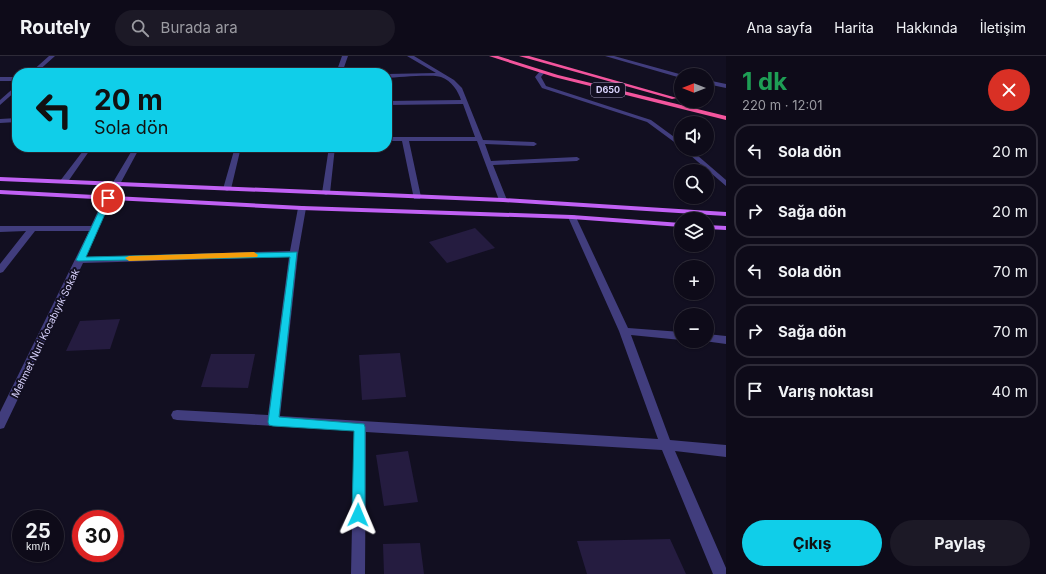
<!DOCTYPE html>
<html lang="tr">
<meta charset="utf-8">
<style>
:root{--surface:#0e0b19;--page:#1c1926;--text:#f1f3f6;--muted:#9b9ba2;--line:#2e2b38;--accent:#10cee9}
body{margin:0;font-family:Inter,sans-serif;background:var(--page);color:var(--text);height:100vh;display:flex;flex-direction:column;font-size:15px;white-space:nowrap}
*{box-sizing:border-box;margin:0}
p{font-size:13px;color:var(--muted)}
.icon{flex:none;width:22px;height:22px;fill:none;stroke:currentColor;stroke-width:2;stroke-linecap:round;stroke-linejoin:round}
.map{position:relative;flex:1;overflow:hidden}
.details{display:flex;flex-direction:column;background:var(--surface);width:320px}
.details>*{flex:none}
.top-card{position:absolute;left:12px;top:12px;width:380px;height:84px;border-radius:16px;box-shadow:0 1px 3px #0004,0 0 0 1px var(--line);background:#10cee9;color:#111;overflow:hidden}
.needle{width:26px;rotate:270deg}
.buttons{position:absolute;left:674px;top:12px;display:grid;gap:8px}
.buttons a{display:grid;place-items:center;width:40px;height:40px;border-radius:50%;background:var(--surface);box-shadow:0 1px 3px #0004,0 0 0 1px var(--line);font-size:20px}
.speed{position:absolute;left:12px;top:454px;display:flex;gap:8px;font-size:20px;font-weight:700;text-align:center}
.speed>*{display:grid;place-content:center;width:52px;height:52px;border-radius:50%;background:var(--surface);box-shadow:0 1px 3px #0004,0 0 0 1px var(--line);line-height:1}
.speed small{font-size:10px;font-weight:400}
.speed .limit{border:6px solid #d22;background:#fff;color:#111}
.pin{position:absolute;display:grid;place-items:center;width:34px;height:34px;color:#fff;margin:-17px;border:2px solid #fff;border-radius:50%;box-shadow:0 1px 4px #0007}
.me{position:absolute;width:44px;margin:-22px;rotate:1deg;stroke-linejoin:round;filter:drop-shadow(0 0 3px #0008)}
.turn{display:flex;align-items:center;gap:14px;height:84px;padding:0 16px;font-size:18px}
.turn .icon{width:52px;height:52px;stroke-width:2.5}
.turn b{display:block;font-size:28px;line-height:34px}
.round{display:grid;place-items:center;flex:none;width:42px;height:42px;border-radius:21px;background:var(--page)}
.headline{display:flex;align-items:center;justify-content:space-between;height:68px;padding:0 16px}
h1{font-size:24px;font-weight:700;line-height:30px;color:#1e9e55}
.action{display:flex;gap:8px;margin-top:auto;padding:8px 16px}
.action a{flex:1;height:46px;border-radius:24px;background:var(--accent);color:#111;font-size:16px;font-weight:700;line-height:46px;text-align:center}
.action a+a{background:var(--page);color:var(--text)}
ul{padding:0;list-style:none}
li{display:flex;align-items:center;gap:12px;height:54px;margin:0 8px 6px;padding:0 8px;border:2px solid var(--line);border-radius:16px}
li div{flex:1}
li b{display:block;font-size:15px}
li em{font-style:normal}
header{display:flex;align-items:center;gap:24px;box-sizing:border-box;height:56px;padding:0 20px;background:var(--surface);border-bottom:1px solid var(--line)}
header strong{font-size:19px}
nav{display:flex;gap:22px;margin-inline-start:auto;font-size:14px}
.search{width:280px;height:36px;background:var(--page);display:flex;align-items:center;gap:10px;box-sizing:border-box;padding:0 14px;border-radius:22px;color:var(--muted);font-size:15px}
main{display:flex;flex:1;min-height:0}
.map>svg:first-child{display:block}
</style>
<header>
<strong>Routely</strong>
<div class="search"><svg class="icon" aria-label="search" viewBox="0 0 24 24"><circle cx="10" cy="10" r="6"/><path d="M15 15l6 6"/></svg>Burada ara</div>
<nav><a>Ana sayfa</a><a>Harita</a><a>Hakkında</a><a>İletişim</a></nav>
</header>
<main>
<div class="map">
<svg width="726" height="518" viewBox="0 0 726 518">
<rect width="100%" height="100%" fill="#120f21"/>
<path fill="#251c40" d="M475,172l20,20 -48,15 -18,-21z
M120,263l-10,30 -44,2 14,-30z
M400,297l6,44 -44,3 -3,-45z
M211,298h44l-7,34 -47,-1z
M408,395l10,51 -34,4 -8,-51z
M670,483l16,35h-99l-10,-33z
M420,487l4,31h-40l-1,-30z"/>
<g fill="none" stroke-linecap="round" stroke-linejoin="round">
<path fill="#413d7d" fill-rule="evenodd" d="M49,0h6l-19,17h-6z
M342,0h6l-6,17h-6z
M407,0h7l40,24 8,8 21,52 51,2 3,2 -3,2 -49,-2 6,17 86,-4 3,2 -3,2 -84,4 14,35 -4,2 -4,-2 -22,-59h-68l12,56 -1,2h-6l-12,-58h-15v-4h88l-12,-33 -76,1v-4l74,-1c-3,-9 -9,-19 -20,-23 -8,-3 -43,0 -54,1v-4l49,-1z
M605,0h9l69,19h-2v3z
M540,15l5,1 -4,5 5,9 105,34 30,22v5l-34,-25 -105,-34 -7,-11z
M0,21h17v4h-17z
M707,24l19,4v4l-19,-4z
M17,29v5l-17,15v-5z
M17,62v4l-17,1v-4z
M86,91h6l-25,36h-6l-1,-2z
M134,91h6l-21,39h-6l-1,-2z
M235,91h6l-10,42 -4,2 -4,-2z
M329,91h6l-5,46 -4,2 -4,-2z
M683,93h7l36,31v6z
M105,140h6l1,2 -26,59 204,-6 8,-43 1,-2h6l1,2 -8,46 -18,162 378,23 -39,-108 -51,-114 1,-2h6l53,113 53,4v8l-50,-5 39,105 56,5v12l-51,-6 51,117v6h-13l-51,-124 -296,-18 -1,142h-14l3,-143 -177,-11 -4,-1 -2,-4 2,-4 4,-1 91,5 21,-158 -206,6 -79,165 -4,1v-17l89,-181h-54l-32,41 -3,1v-9l26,-33 -26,1v-6h91z
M707,278l19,2v8l-22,-3h3z"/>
<path fill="#c161f4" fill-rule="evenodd" d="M0,121l503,21 223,14v4l-223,-14 -503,-21z
M0,134l302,16 270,9 109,8v4l-109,-8 -270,-9 -302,-16z
M707,169l19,1v4l-19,-1z"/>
<path fill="#f3559d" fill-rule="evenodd" d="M489,0h9l60,19 168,41v4l-172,-43z
M519,0h10l148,42 -5,1z"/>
</g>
<path fill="#10cee9" stroke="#0a8697" d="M106,140l6,2 -26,59 211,-5 -18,165 85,7 1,3v88l-2,4 -5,2 -4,-2 -2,-4 2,-84 -81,-5 -4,-1 -1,-3 22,-165 -212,4 -2,-1z"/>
<path fill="#f59e0b" d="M254,196l4,3 -1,2 -128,4 -4,-3 4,-2z"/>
<g text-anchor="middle" stroke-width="4" stroke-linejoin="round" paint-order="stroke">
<rect fill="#120f21" stroke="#9d98ba" stroke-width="1" x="591" y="27" width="34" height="14" rx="3"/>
<g font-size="9" font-weight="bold" fill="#d8d2fc">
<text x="608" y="37">D650</text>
</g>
<g font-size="10" fill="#d8d2fc" stroke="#120f21">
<text transform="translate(45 277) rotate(-64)" y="4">Mehmet Nuri Kocabıyık Sokak</text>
</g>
</g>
</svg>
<div class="buttons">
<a><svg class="needle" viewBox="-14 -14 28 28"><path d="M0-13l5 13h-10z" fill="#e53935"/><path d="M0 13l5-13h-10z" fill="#9b9ba2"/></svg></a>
<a><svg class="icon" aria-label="sound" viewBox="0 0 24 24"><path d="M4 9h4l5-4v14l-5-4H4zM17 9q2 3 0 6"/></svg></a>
<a><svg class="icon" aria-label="search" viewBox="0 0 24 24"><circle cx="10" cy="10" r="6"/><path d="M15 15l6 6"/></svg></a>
<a><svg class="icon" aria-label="layers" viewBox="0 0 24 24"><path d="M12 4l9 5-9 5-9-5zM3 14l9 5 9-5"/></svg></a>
<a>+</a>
<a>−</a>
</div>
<div class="speed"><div>25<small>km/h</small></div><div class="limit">30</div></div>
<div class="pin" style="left:108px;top:142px;background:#d93025"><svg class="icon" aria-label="arrive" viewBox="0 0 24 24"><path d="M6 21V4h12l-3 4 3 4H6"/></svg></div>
<svg class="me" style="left:358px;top:459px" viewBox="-20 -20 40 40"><path d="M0-17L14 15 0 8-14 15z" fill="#10cee9" stroke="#fff" stroke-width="4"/></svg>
<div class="top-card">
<div class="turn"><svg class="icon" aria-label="left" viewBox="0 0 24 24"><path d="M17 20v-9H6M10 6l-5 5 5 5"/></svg><div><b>20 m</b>Sola dön</div></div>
</div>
</div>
<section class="details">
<div class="headline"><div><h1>1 dk</h1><p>220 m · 12:01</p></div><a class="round" style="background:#d93025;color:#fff"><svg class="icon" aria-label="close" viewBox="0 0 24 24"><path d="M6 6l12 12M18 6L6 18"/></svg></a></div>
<ul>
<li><svg class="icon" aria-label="left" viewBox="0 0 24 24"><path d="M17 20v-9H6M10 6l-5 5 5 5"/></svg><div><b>Sola dön</b></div><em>20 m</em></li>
<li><svg class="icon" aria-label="right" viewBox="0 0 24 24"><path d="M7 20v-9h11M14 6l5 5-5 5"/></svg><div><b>Sağa dön</b></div><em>20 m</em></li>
<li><svg class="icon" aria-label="left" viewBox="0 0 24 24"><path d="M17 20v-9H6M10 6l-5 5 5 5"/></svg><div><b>Sola dön</b></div><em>70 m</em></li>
<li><svg class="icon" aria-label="right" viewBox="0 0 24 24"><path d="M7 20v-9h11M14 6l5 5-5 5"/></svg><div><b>Sağa dön</b></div><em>70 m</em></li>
<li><svg class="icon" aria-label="arrive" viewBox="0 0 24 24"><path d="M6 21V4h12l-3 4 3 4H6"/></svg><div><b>Varış noktası</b></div><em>40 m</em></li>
</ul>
<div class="action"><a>Çıkış</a><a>Paylaş</a></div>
</section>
</main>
